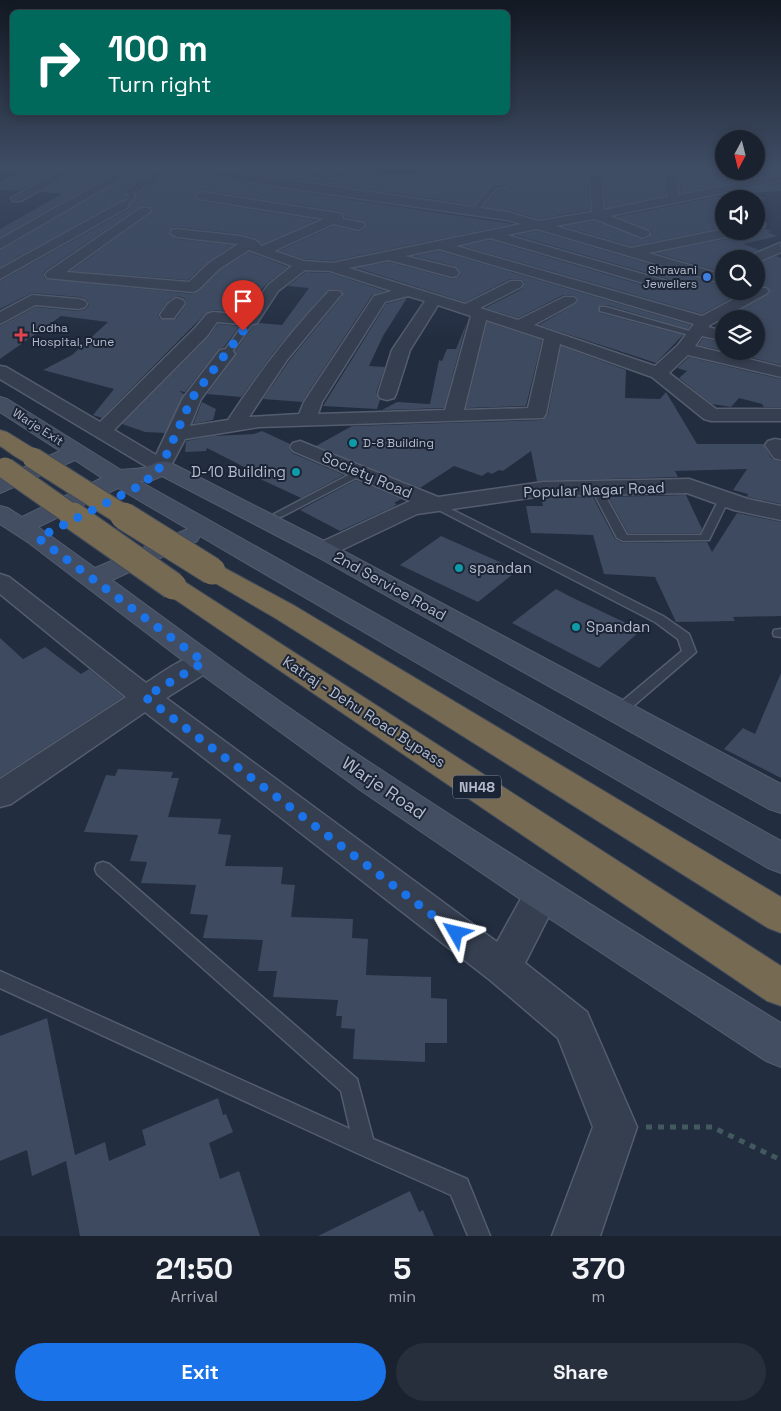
<!DOCTYPE html>
<style>
:root{--surface:#1a2230;--page:#272f3c;--text:#f1f3f6;--muted:#9fa4ab;--line:#383f4c;--accent:#1a73e8}
body{margin:0;font-family:"Space Grotesk",sans-serif;background:var(--page);color:var(--text);height:100vh;display:flex;flex-direction:column;font-size:19px;white-space:nowrap}
*{box-sizing:border-box;margin:0}
p{font-size:16px;color:var(--muted)}
.icon{flex:none;width:28px;height:28px;fill:none;stroke:currentColor;stroke-width:2;stroke-linecap:round;stroke-linejoin:round}
.map{position:relative;height:1236px;overflow:hidden}
.sheet{display:flex;flex-direction:column;background:var(--surface);flex:1}
.sheet>*{flex:none}
.banner{position:absolute;left:10px;top:10px;width:500px;height:105px;border-radius:8px;box-shadow:0 2px 8px #0003,0 0 0 1px var(--line);background:#00695c;color:#fff;overflow:hidden}
.needle{width:32px;rotate:187deg}
.controls{position:absolute;left:715px;top:130px;display:grid;gap:10px}
.controls a{display:grid;place-items:center;width:50px;height:50px;border-radius:50%;background:var(--surface);box-shadow:0 2px 8px #0003,0 0 0 1px var(--line);font-size:25px}
.pin{position:absolute;display:grid;place-items:center;width:42px;height:42px;color:#fff;margin:-51px -21px;border-radius:50% 50% 50% 0;rotate:-45deg;box-shadow:0 0 5px #0007}
.pin .icon{rotate:45deg}
.me{position:absolute;width:55px;margin:-28px;rotate:307deg;stroke-linejoin:round;filter:drop-shadow(0 0 4px #0008)}
.turn{display:flex;align-items:center;gap:18px;height:105px;padding:0 15px;font-size:22px}
.turn .icon{width:65px;height:65px;stroke-width:2.5}
.turn b{display:block;font-size:35px;line-height:42px}
.eta{display:flex;justify-content:space-evenly;align-items:center;height:85px;text-align:center}
.eta b{font-size:30px;font-weight:700;line-height:35px}
.action{display:flex;gap:10px;margin-top:auto;padding:10px 15px}
.action a{flex:1;height:58px;border-radius:30px;background:var(--accent);color:#fff;font-size:20px;font-weight:700;line-height:58px;text-align:center}
.action a+a{background:var(--page);color:var(--text)}
.map>svg:first-child{display:block}
</style>
<div class="map">
<svg width="781" height="1236" viewBox="0 0 781 1236">
<rect width="100%" height="100%" fill="#222d40"/>
<path fill="#3d4a60" fill-rule="evenodd" d="M29,168h32l-42,23 -19,-1v-8z
M81,168h41l-122,69v-8l62,-35 -22,-2z
M141,168h18l-36,21 -1,3 5,5 -3,2 -124,68v-16z
M218,168h70l-3,4 16,3 8,4 33,2 5,-2 6,-6 65,1 -2,4 5,4 6,-7 66,1 8,-5 35,1 14,-1v-3h37l3,42 -52,9 -29,-9 -26,-3 15,-17 11,-3 -1,-5 -16,2 -18,21z
M603,168h59l3,28 -59,12z
M712,168h12v3h32v-3h22l3,5 -100,20 -3,-24 35,2z
M178,169l6,4 89,15 240,36 -181,37 -28,-2 -25,-8 54,-25 27,6 7,-5 -1,-5 -21,-5 -3,-5 -4,-1 -136,-21 -8,6 4,5 119,19 -55,24 -7,-6 -15,-4 -63,-7 -5,1 -4,5 9,6 56,6 -25,17 -20,18 -117,-9 82,-60 -4,-5h-8l-95,64 -3,4 2,5 148,15 6,-3 21,-21 29,-18 39,15 -22,17 -24,29 -29,-3 -7,3 -104,105 -9,-3 21,-26 -71,-19 29,-15 36,-33 -47,-6 -61,43v-33l2,-1 33,-18 44,4 7,-2 3,-4 -2,-5 -7,-3 -48,-4 -32,16v-28l128,-71 2,-6 7,-6 -1,-3zM178,296l6,2 3,5 -11,16h-16l-2,-4 6,-9 6,-7z
M781,183v8l-26,2 11,6h-42v28l-93,19 -68,-20 32,-5 49,19 8,-6 -2,-4 -33,-13z
M756,229h9l7,2 -5,1 11,4 -35,8 16,6 -11,4 -3,5h-21v14l-68,-20 80,-16 8,-6h12z
M537,231l187,55v5h21l-43,23 -239,-68 27,-6 166,49h11l4,-4 -3,-6 -153,-44z
M439,251l252,74 -3,4 -81,-24 -8,1 1,7 83,22 -27,28 -117,-38 36,-21 4,-4 -5,-5h-11l-45,23 -33,-10 37,-19 3,-6 -4,-4h-11l-45,23 -108,-34 32,-6 63,17 7,-2 2,-4 -6,-7 -41,-10z
M776,256l5,2v107l-57,-14h32v-32h-31l45,-27 -3,-5 -11,-1v-21z
M306,272l24,1 55,18 -13,4 -70,107 -39,-3 26,-38 54,-66v-2l-4,-4 -11,1 -14,15 -40,47 -33,45 -34,-3 29,-39 -1,-4 18,-25 6,-3 23,2 27,-37 -21,-2z
M407,298l-24,38 -14,30 16,1 -9,26 4,7 -3,9 -54,-3 63,-102z
M467,322l-23,86 -62,2 15,-8 33,2 9,-44 3,1 5,-12h9z
M487,322l55,18 -16,66 -60,2z
M218,324l22,2 -16,21 -5,2 -34,43 -6,-1 5,3 -19,39 -20,-1 -23,-8 86,-87z
M703,338l21,5v8l-26,-6z
M561,346l65,24 -1,28 35,1 6,-7 31,52h66l9,15 9,3v42l-33,-7h-1l1,-3 -15,-4 14,-21 -72,2 3,6 -141,4 -6,-30 -28,20 -4,-1 -7,4 -4,-2 -6,4 -28,-10 -34,22 -104,-42 36,-20 191,-6 5,-6z
M689,357l92,22v28h-17l-2,-3 -23,-6 -8,9 -19,-3 -33,-26 8,-7 -10,-3z
M202,402l14,7 -3,11 -20,4z
M262,431l28,13 -2,3 4,6 52,22 -43,23 -43,-20 4,-2 -55,-28 -1,3 -21,1 1,-11 27,-5 41,-2z
M356,480l45,19 -7,4 3,1 -4,3 -53,24 -40,-21z
M686,495l16,34 -2,4h-72l-20,-36z
M593,497l22,42 8,4 84,-1 5,10 25,-39 44,9v94l-48,1 2,4 -59,1 -21,-45 -51,-3 -11,-39 -62,-2 -5,-27h17l-2,-8h2z
M441,536l86,38h-14l-35,28 -78,-37z
M556,589l15,8 70,33 -42,38 -87,-45z
M0,638l23,21 22,-12 36,27 8,-5 34,28 -123,80z
M781,673v105l-57,-29 19,-21 12,6z
M118,769l55,3 -2,6h8l-11,39 53,2 -3,15 13,1 -6,31 58,1 -2,17 14,1 -4,32 62,2 -1,19 16,1 -2,36 65,2v21l16,1v44h-22v19l-72,-3 2,-30 -14,-1 1,-12h-6l2,-16 -65,-3 4,-26h-19l5,-31 -60,-2 5,-23 -18,-1 6,-29 -55,-2 6,-21 -17,-1 8,-26 -54,-3 22,-57 9,1z
M47,1018l28,137 30,-13 4,19 37,-16 -4,-15 76,-32 5,17 3,-1 7,18 -24,11 11,36 19,-8 21,65h-180l-14,-75 -34,15 -5,-26 -27,11v-125z
M410,1191l9,21 4,-2 11,26h-116z"/>
<g fill="none" stroke-linecap="round" stroke-linejoin="round">
<defs>
<path id="lane" d="M307,168h6l-6,5h-4z
M422,170h19l3,2 -18,1 -5,7 -3,-2z
M508,184v2l-11,2 -22,25h-4v-2l22,-26z
M128,190h4l3,8 -10,8h-4v-2l8,-6z
M600,307h6l94,27 -7,2 -93,-25z
M248,318l7,2 -26,36h-6l-1,-2z
M356,471l15,7 -5,3 -10,-3 -73,38 -4,1 -5,-3z
M596,485l5,3 26,47h74l19,-38h8l1,2 -20,41 -86,1 -6,-3 -26,-50z
M435,501l228,115 26,18 7,18 -72,62h-10l-2,-3 2,-3 68,-57 -4,-12 -23,-17 -224,-116 -1,-2z
M781,629v8l-7,-1 -1,-3 1,-3z
M103,862l6,2 248,215 16,60 94,40 23,57h-22l-17,-41 -94,-42 -357,-165v-17l350,158 -9,-38 -244,-217 -2,-5 2,-5z"/>
<path id="street" d="M65,168h14l-58,33h-8l-2,-3z
M126,168h13l-139,81v-10z
M163,168h13l-42,26h-8l-2,-3z
M179,168h25l304,44 30,9 54,-9 -3,-44h12l3,42 63,-13 -3,-29h12l3,27 102,-20v6l-171,35 38,15 2,3 -7,4 -48,-19 -40,7 76,22 93,-19v2h18l-6,4 -88,18 76,22v9l-187,-55 -30,6 160,46 2,3 -2,3h-10l-167,-49 -34,8 246,70 47,-25h7v-3h10l3,3 -3,3 -56,31 -2,2 16,4v10l-22,-5 -7,10 86,21v10l-93,-22 -19,18 47,36h65v12h-70l-7,-2 -52,-42 -92,-33 -14,70 -3,4 -284,9 -74,12 -17,32 -7,2 -7,-2 -154,-92v-13l6,1 94,55 95,-94 12,-14 6,-2 34,3 21,-30 24,-19 -43,-16 -30,19 -21,21 -5,2 -146,-14 -2,-3 2,-3 94,-64h8l2,3 -85,61 123,10 20,-19 29,-19 -61,-7 -7,-4 2,-3 5,-1 63,7 15,4 7,6 62,-27 -126,-20 -2,-3 6,-4 136,21 4,1 1,5 21,4 1,3 -6,4 -26,-6 -59,27 30,10 28,2 189,-39 -14,-4 -234,-34 -89,-15zM439,249l255,75 -16,21 -23,21 -121,-41 40,-22 3,-3 -3,-3h-10l-46,23 -38,-12 41,-21 2,-3 -2,-3h-10l-46,23 -116,-36 40,-8 63,17 5,-1 2,-3 -4,-5 -50,-12zM305,270l25,1 62,20 -18,5 -70,106 -5,12 -50,3 38,-57 52,-63 3,-3 -3,-3h-10c-38,40 -71,83 -101,129l-38,6 11,-27 34,-45 -3,-4 -6,-1 -6,1 -37,48 -27,57 -42,-25 93,-94 10,-14 34,3 6,-2 21,-32zM408,296l17,5 -33,49 -14,44 2,4 7,2 7,-2 2,-4 14,-44 28,-45 33,11 -26,94 -127,4 4,-12 63,-100zM486,320l58,19 -16,69 -64,2z
M344,168h11l-9,10 -4,1 -33,-2 -6,-3 6,-3 30,1z
M420,168h75l4,3 -6,3 -68,-2 -4,-1z
M123,201l6,4 -2,3 -127,71v-10z
M756,218l9,6 -1,3h-8z
M780,243l1,9 -25,11v-4h-9l2,-3z
M32,295l47,4 6,2 2,3 -2,3 -6,2 -44,-4 -35,19v-12z
M177,298l6,2 2,3 -11,15h-12l-2,-3c5,-7 9,-15 17,-17z
M775,439l6,1v20l-7,-2 -9,-13 3,-4z
M300,441l138,56 105,-15 146,-3 59,20 33,7v14l-47,-10 -47,-17 -144,3 -126,18 -86,41 -8,2 -8,-2 -4,-5 4,-5 95,-44 -117,-50 -3,-4 3,-4z
M0,574l9,3 137,106c19,-12 45,-34 68,-27l4,6 -4,6 -48,30 331,244 32,-58 13,-5 13,5 5,10 -35,69 62,49 50,115 -37,109h-48l41,-109 -35,-89 -68,-58 -345,-268 -134,92 -11,3v-28l126,-82 -126,-103z"/>
<path id="secondary" d="M0,397l7,2 114,71c8,-2 17,0 25,-3 9,-3 12,-7 23,-5l163,83 449,239v29l-12,-4 -455,-254 -152,-79 -12,5h-11l642,360v32l-13,-5 -568,-332 -3,5 -85,39c91,67 182,134 277,195 129,85 261,167 392,248v44l-15,-6 -237,-156 -166,-113 -169,-123 -165,-126 -29,-19v-18l8,2 14,9 80,-39 -27,-18 -75,33v-15l60,-27 -60,-39zM118,488l70,41 -93,39 -57,-41z"/>
<path id="highway" d="M0,430l7,2 34,21 3,5 -3,5c-16,4 -28,-9 -41,-17z
M212,563l9,3 74,40 486,291v36l-13,-5 -493,-310 -72,-42 -4,-5 4,-5z
M173,578l9,2 599,386v40l-14,-5 -603,-409 -4,-6 4,-6z"/>
</defs>
<use href="#lane" stroke="#545d6e" stroke-width="3"/>
<use href="#street" stroke="#545d6e" stroke-width="3"/>
<use href="#secondary" stroke="#545d6e" stroke-width="2"/>
<use href="#highway" stroke="#414a5b" stroke-width="2"/>
<path stroke="#42595e" stroke-width="5" stroke-dasharray="6 6" stroke-linecap="butt" d="M646,1127h66l69,33"/>
<use href="#lane" fill="#363f50" fill-rule="evenodd"/>
<use href="#street" fill="#363f50" fill-rule="evenodd"/>
<use href="#secondary" fill="#434e63" fill-rule="evenodd"/>
<use href="#highway" fill="#766a52" fill-rule="evenodd"/>
<defs>
<path id="highway-bridge-far1" d="M33,458l93,59
M5,468l70,49"/>
<path id="highway-bridge" d="M73,516l100,70
M124,516l88,55"/>
</defs>
<use href="#highway-bridge-far1" stroke="#414a5b" stroke-width="23" stroke-linecap="butt"/>
<use href="#highway-bridge" stroke="#414a5b" stroke-width="29" stroke-linecap="butt"/>
<use href="#highway-bridge-far1" stroke="#766a52" stroke-width="21"/>
<use href="#highway-bridge" stroke="#766a52" stroke-width="27"/>
</g>
<linearGradient id="sky" x2="0" y2="1"><stop stop-color="#131923"/><stop offset="0.49" stop-color="#3e4c64"/><stop offset="1" stop-color="#3e4c64" stop-opacity="0"/></linearGradient>
<rect width="781" height="341" fill="url(#sky)"/>
<g fill="none" stroke-linecap="round" stroke-linejoin="round">
<path stroke="#1a73e8" stroke-width="9" stroke-dasharray="0 16.2" d="M243,331l-51,67 -31,69 -11,7 -3,8 -109,56 166,124 -59,35 311,236"/>
</g>
<circle fill="#3f7fe0" stroke="#1b2435" stroke-width="2" cx="707" cy="277" r="5"/>
<path fill="#e0444e" stroke="#1b2435" stroke-width="2" d="M18.5 327.5h5v5h5v5h-5v5h-5v-5h-5v-5h5z"/>
<g fill="#0f9aa8" stroke="#1b2435" stroke-width="2">
<circle cx="353" cy="443" r="5"/>
<circle cx="296" cy="472" r="5"/>
<circle cx="459" cy="568" r="5"/>
<circle cx="576" cy="627" r="5"/>
</g>
<g text-anchor="middle" stroke-width="4" stroke-linejoin="round" paint-order="stroke">
<g font-size="12" fill="#b2bacb" stroke="#1b2435" text-anchor="start">
<text x="697" y="274" text-anchor="end">Shravani<tspan x="697" dy="14">Jewellers</tspan></text>
<text x="32" y="332">Lodha<tspan x="32" dy="14">Hospital, Pune</tspan></text>
<text x="363" y="447">D-8 Building</text>
</g>
<g font-size="12" fill="#b2bacb" stroke="#1b2435">
<text transform="translate(38 427) rotate(33)" y="4">Warje Exit</text>
</g>
<rect fill="#1b2435" stroke="#858d9e" stroke-width="1" x="453" y="775.5" width="48" height="23" rx="4"/>
<g font-size="14" font-weight="bold" fill="#b2bacb">
<text x="477" y="792">NH48</text>
</g>
<g font-size="15" fill="#b2bacb" stroke="#1b2435" text-anchor="start">
<text x="286" y="477" text-anchor="end">D-10 Building</text>
<text x="469" y="573">spandan</text>
<text x="586" y="632">Spandan</text>
</g>
<g font-size="15" fill="#b2bacb" stroke="#1b2435">
<text transform="translate(367 475) rotate(23)" y="5">Society Road</text>
<text transform="translate(594 490) rotate(-2)" y="5">Popular Nagar Road</text>
<text transform="translate(390 586) rotate(29)" y="5">2nd Service Road</text>
<text transform="translate(364 712) rotate(33)" y="5">Katraj - Dehu Road Bypass</text>
</g>
<g font-size="18" fill="#b2bacb" stroke="#1b2435">
<text transform="translate(384 788) rotate(34)" y="6">Warje Road</text>
</g>
</g>
</svg>
<div class="controls">
<a><svg class="needle" viewBox="-14 -14 28 28"><path d="M0-13l5 13h-10z" fill="#e53935"/><path d="M0 13l5-13h-10z" fill="#9fa4ab"/></svg></a>
<a><svg class="icon" aria-label="sound" viewBox="0 0 24 24"><path d="M4 9h4l5-4v14l-5-4H4zM17 9q2 3 0 6"/></svg></a>
<a><svg class="icon" aria-label="search" viewBox="0 0 24 24"><circle cx="10" cy="10" r="6"/><path d="M15 15l6 6"/></svg></a>
<a><svg class="icon" aria-label="layers" viewBox="0 0 24 24"><path d="M12 4l9 5-9 5-9-5zM3 14l9 5 9-5"/></svg></a>
</div>
<div class="pin" style="left:243px;top:331px;background:#d93025"><svg class="icon" aria-label="arrive" viewBox="0 0 24 24"><path d="M6 21V4h12l-3 4 3 4H6"/></svg></div>
<svg class="me" style="left:456px;top:933px" viewBox="-20 -20 40 40"><path d="M0-17L14 15 0 8-14 15z" fill="#1a73e8" stroke="#fff" stroke-width="4"/></svg>
<div class="banner">
<div class="turn"><svg class="icon" aria-label="right" viewBox="0 0 24 24"><path d="M7 20v-9h11M14 6l5 5-5 5"/></svg><div><b>100 m</b>Turn right</div></div>
</div>
</div>
<section class="sheet">
<div class="eta">
<div><b>21:50</b><p>Arrival</p></div>
<div><b>5</b><p>min</p></div>
<div><b>370</b><p>m</p></div>
</div>
<div class="action"><a>Exit</a><a>Share</a></div>
</section>
